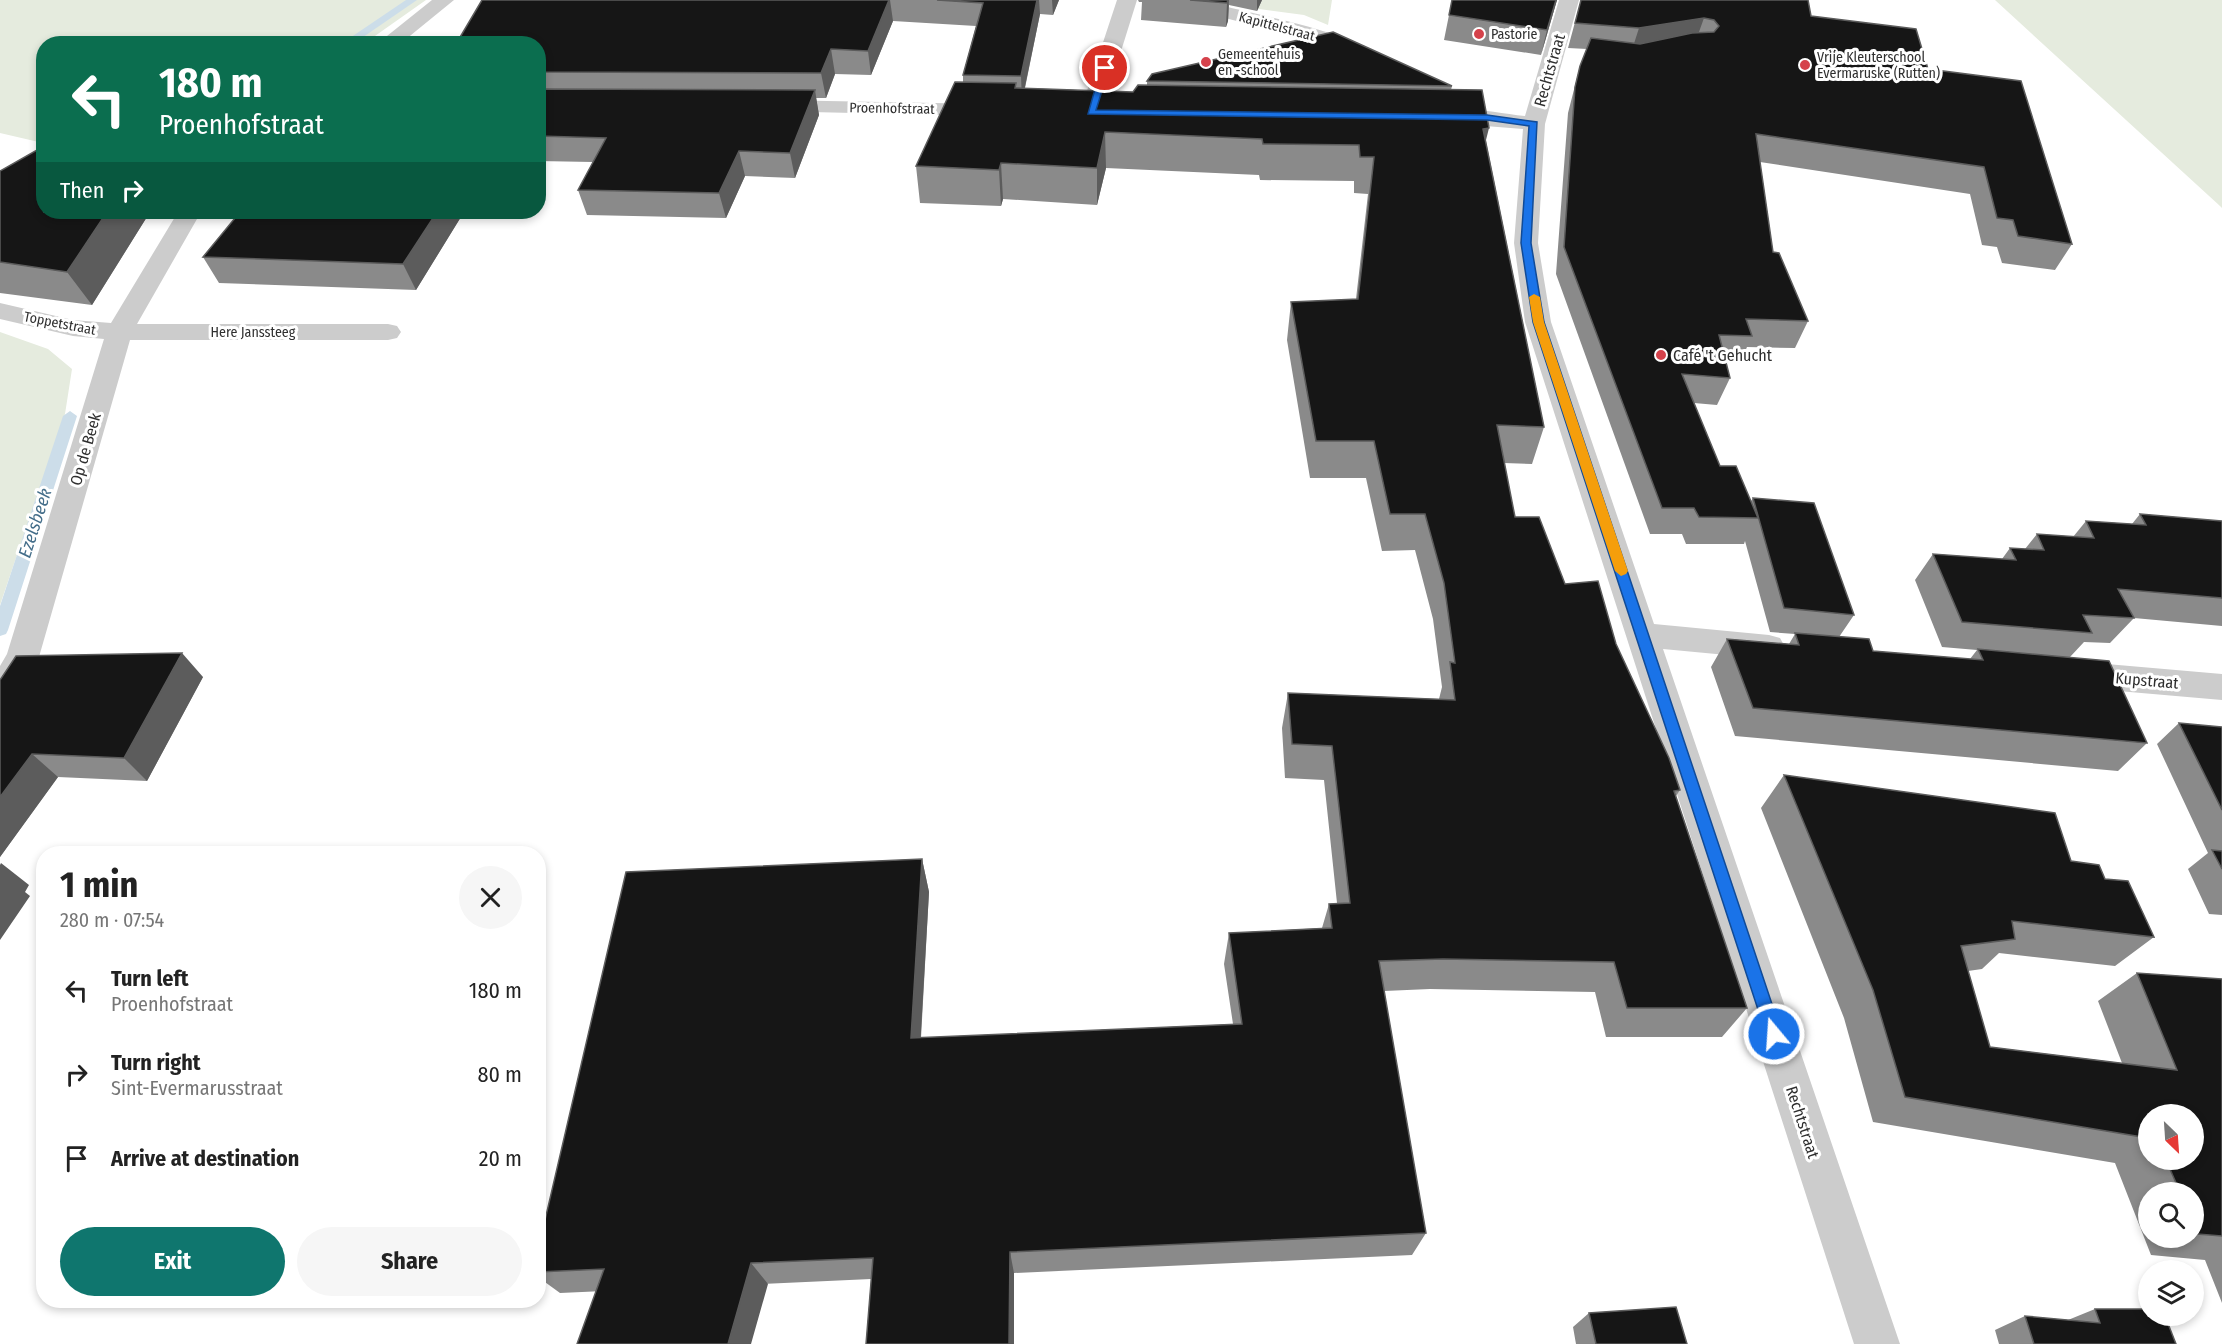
<!DOCTYPE html>
<meta charset="utf-8">
<style>
:root{--surface:#fff;--page:#f6f6f6;--text:#222;--muted:#767676;--accent:#0f766e}
body{margin:0;font-family:"Fira Sans Condensed",sans-serif;background:var(--page);color:var(--text);height:100vh;display:flex;flex-direction:column;font-size:22px;white-space:nowrap}
*{box-sizing:border-box;margin:0}
p{font-size:20px;color:var(--muted)}
.icon{flex:none;width:33px;height:33px;fill:none;stroke:currentColor;stroke-width:2;stroke-linecap:round;stroke-linejoin:round}
.map{position:relative;flex:1;overflow:hidden}
.drawer{position:absolute;left:36px;top:846px;width:510px;height:462px;display:flex;flex-direction:column;background:var(--surface);border-radius:24px;box-shadow:0 3px 9px #0003}
.drawer>*{flex:none}
.guide{position:absolute;left:36px;top:36px;width:510px;height:183px;border-radius:24px;box-shadow:0 3px 9px #0003;background:#0b6e4f;color:#fff;overflow:hidden}
.needle{width:39px;rotate:155deg}
.controls{position:absolute;left:2138px;top:1104px;display:grid;gap:12px}
.controls a{display:grid;place-items:center;width:66px;height:66px;border-radius:50%;background:var(--surface);box-shadow:0 3px 9px #0003;font-size:30px}
.pin{position:absolute;display:grid;place-items:center;width:51px;height:51px;color:#fff;margin:-26px;border:3px solid #fff;border-radius:50%;box-shadow:0 2px 6px #0007}
.me{position:absolute;width:66px;margin:-33px;rotate:342deg;stroke-linejoin:round;filter:drop-shadow(0 0 4px #0008)}
.turn{display:flex;align-items:center;gap:21px;height:126px;padding:0 24px;font-size:27px}
.turn .icon{width:78px;height:78px;stroke-width:2.5}
.turn b{display:block;font-size:42px;line-height:51px}
.then{display:flex;align-items:center;height:57px;padding:0 24px;background:#0003;gap:12px;font-size:22px}
.round{display:grid;place-items:center;flex:none;width:63px;height:63px;border-radius:32px;background:var(--page)}
.overview{display:flex;align-items:center;justify-content:space-between;height:102px;padding:0 24px}
h1{font-size:36px;font-weight:700;line-height:45px}
.button{display:flex;gap:12px;margin-top:auto;padding:12px 24px}
.button a{flex:1;height:69px;border-radius:36px;background:var(--accent);color:#fff;font-size:24px;font-weight:700;line-height:69px;text-align:center}
.button a+a{background:var(--page);color:var(--text)}
ul{padding:0;list-style:none}
li{display:flex;align-items:center;gap:18px;height:84px;padding:0 24px}
li div{flex:1}
li b{display:block;font-size:22px}
li em{font-style:normal}
.map>svg:first-child{display:block}
</style>
<div class="map">
<svg width="2222" height="1344" viewBox="0 0 2222 1344">
<rect width="100%" height="100%" fill="#fff"/>
<path fill="#e5ebde" d="M0,0h426l-61,43 -321,1 -1,99 -43,-10z
M1193,0h139l-4,25 -24,-10z
M1995,0h227v208l-2,-2z
M0,332l48,17 24,20 -7,45 -65,191z"/>
<g fill="none" stroke-linecap="round" stroke-linejoin="round">
<path fill="#ccdde9" fill-rule="evenodd" d="M406,0h11l-64,44h-12z
M70,411l7,5 -69,214 -2,4 -6,2v-30l63,-190z"/>
<path fill="#ccc" fill-rule="evenodd" d="M432,0h22l-54,44h-23z
M1117,0h20l-35,112 -3,5 -8,1 -8,-1 -3,-5z
M1559,0h20l-34,124 -7,119 13,79 103,302 115,11 11,3 5,9 -5,9 -11,3 -106,-10 237,695h-46l-329,-1022 -11,-79 9,-114 -88,-7 -3,-5 3,-5c28,-7 62,1 90,4z
M1228,7c26,7 126,26 139,45l-3,4 -7,2 -54,-20 -82,-21 -3,-4 3,-4z
M774,100l213,4 8,1 3,5 -3,5 -8,1 -221,-5 -3,-5 3,-5z
M178,212h23l-64,112h251l9,2 4,6 -4,6 -9,2h-258l-91,317 -27,46 -12,4v-41l7,-12 97,-315 -31,-3 -73,-17v-16l73,17 38,3z
M2072,661l150,13v26l-150,-13 -12,-4 -5,-9 5,-9z"/>
</g>
<path fill="#8a8a8a" fill-rule="evenodd" d="M482,0h577l-6,15 -13,-1 -15,74 108,4 14,-7v-4l305,5 -1,4 35,51 58,286 -12,37 -28,-1 11,54 50,67 51,60 64,146 -4,6 71,212 -25,29h-116l-11,-45 -165,-3 -46,2 42,242 -14,22 -398,18v71h-148l5,-65 -311,14 -22,-16v-27l384,-391 7,33 -8,146 312,-14 -9,-60 5,-31 93,-5 7,-24 8,-1 -13,-123 -39,-2 -3,-50 6,-35 151,6 3,-12 -9,-68 -18,-69 -33,1 -16,-73h-56l-23,-138 4,-38 65,-3 12,-105 -14,-1v-12l-94,-1 -1,-5 -153,-7 -9,37 -94,-6 -2,7 -81,-3 -4,-37 47,-84v-7l13,-49 -83,-5 -22,54 -36,-1 -9,24h-10l3,17 -24,63 -50,-2 -19,42 -139,-3 -9,-25 15,-28 -55,-1v-117z
M1138,0h124l-5,11 -28,-6 -1,16 -2,6 -85,-7 1,-18h-3z
M1452,0h105l-16,55 -97,-15z
M1581,0l230,16 117,53 144,175 -17,26 -53,-7 -5,-16 -15,-2 -12,-51 -210,-32 13,90 35,69 -13,27 -48,-1 -7,16h-14l4,15 -13,27 -23,-2 26,63 31,35 2,-3 101,117 -15,22 34,14 97,8 7,-9 -35,-3 -27,-67 18,-26 69,5 8,-11 15,1 12,-15 36,3 13,-16 46,3 8,-10 82,7v105l-88,-8 -24,25 -26,-1 -14,15 77,86 -29,28 -383,-35 -24,-69 16,-28 62,5 6,-10 -25,-2 -25,-91 -1,3h-58l-4,-10h-32l-94,-260 12,-161 12,-47 7,-17 -19,-1z
M0,171l44,41h106l-58,93 -92,-12z
M240,212h224l-48,78 -197,-7 -16,-26z
M203,677l-56,104 -89,-4 -58,80v-177z
M2179,723l43,4v188l-13,-1 -21,-45 20,-16 -51,-109z
M1784,775l287,86 34,18 49,58 -39,29 -116,-13 -17,16 -14,2 22,76 132,16 -24,-62 39,-28 85,6v324l-17,-43 -54,-5 -36,-92 -242,-41 -29,-104 -83,-210zM2148,1114l45,46h-45zM2148,1192h45v46h-45z
M2095,1309l81,35h-177l-4,-14 30,-14 43,4z
M1589,1313l98,31h-111l-3,-17z"/>
<path fill="#5c5c5c" d="M889,0h1l3,21 -22,54 -3,-24z
M1037,0h2l1,14 -18,87 -1,-25z
M1052,0h7l-6,15z
M1217,0h12l-1,21 -2,6 1,-24z
M1257,0h5l-5,11z
M1556,0h1l-16,55 6,-25z
M1704,18l-9,25 -64,10 8,-25z
M831,49l4,25 -9,24 -5,-25z
M815,90l4,25 -24,63 -5,-25z
M1489,128l-9,36 3,-35z
M1105,132l1,36 -9,37v-37z
M739,151l6,25 -19,42 -7,-25z
M1001,163l2,36 -2,7 -2,-36z
M107,212h43l-58,93 -25,-33z
M437,212h27l-48,78 -13,-26z
M182,653l21,24 -56,104 -23,-23z
M32,754l26,23 -58,80v-60z
M922,859l7,33 -10,174 -8,-28z
M1,863l28,22 -4,7 5,4 -30,44v-75z
M1010,1252l4,21v71h-5z
M751,1263l17,21 -17,60h-23z"/>
<path fill="#161616" stroke="#5c5c5c" stroke-width="1.5" d="M482,0h407l-21,51 -37,-2 -10,24 -283,-1v-28h-82z
M937,0h100l-16,76 -58,-1 20,-72z
M1190,0h38l-1,3z
M1452,0h104l-9,30 -98,-15z
M1581,0h227l3,16 105,13 12,40 93,12 51,163 -54,-8 -5,-16 -16,-2 -13,-51 -228,-33 17,118 6,1 29,68 -62,-2 6,17 -33,-1 11,43 -48,-4 38,92h16l22,52 -59,-1 -5,-9h-32l-98,-261 11,-160 5,-21 11,-28 49,6 52,-11 22,-1 5,-6 -5,-6 -10,-2 -65,10 -64,-5z
M1333,32l119,54 -305,-5 5,-7z
M955,82l61,1 -1,5 118,4 5,-7 344,5 7,38 -6,1 61,298 -47,-2 18,92h24l26,67 33,-3 18,63 53,114 11,32 -6,1 73,217h-120l-13,-46 -171,-3 -64,2 47,272 -416,19 -1,92h-143l7,-86 -122,5 -23,81h-151l27,-75 -66,3v-22l88,-378 296,-13 -11,179 331,-14 -13,-91 103,-5 -3,-24 21,-1 -18,-157 -40,-2 -4,-51 167,7 -5,-38 5,1 -11,-80 -19,-69h-35l-16,-73h-58l-25,-139 67,-3 16,-142h-14l-1,-12 -96,-1 -1,-5 -157,-7 -8,36 -96,-5 -2,7 -83,-4z
M538,89l277,1 -25,63 -51,-2 -20,42 -141,-3 28,-52 -68,-2z
M44,146v66h63l-40,60 -67,-10v-91z
M240,212h197l-34,52 -200,-7z
M1753,498l61,5 40,112 -70,-7z
M2140,514l82,7v77l-104,-9 16,29 -51,-3 9,18 -130,-11 -29,-68 83,6 -6,-12 34,2 -7,-16 57,4 -8,-17 60,4z
M1795,633l74,6 4,12 110,9 -5,-11 131,12 38,82 -394,-35 -26,-69 72,6z
M182,653l-58,105 -92,-4 -32,43v-117l16,-24z
M2179,723l43,4v83z
M1784,775l271,38 16,48 28,4 6,14 23,2 26,56 -142,-16 3,18 -54,7 29,101 187,23 -40,-97 85,6v257l-25,-2 -4,-11v-31h-13l-14,-32h27v-46h-45v24l-243,-41 -32,-107z
M2212,850l10,1v18z
M1676,1307l11,37h-91l-7,-31z
M2095,1309h53v7h17l11,28h-142l-9,-28 75,7z"/>
<path fill="#1a73e8" stroke="#114b97" stroke-width="1.5" d="M1105,65l4,3 -13,42 391,5 50,7 -6,121 13,79 238,712 -2,6 -6,2 -6,-2 -2,-6 -233,-712 -12,-79 8,-117 -42,-6 -399,-6 13,-46z"/>
<path fill="#f59e0b" d="M1534,294l6,3 4,25 84,249 -2,3 -5,2 -6,-5 -82,-249 -4,-25z"/>
<g fill="#d5424b" stroke="#fff" stroke-width="2">
<circle cx="1479" cy="34" r="6"/>
<circle cx="1206" cy="62" r="6"/>
<circle cx="1805" cy="65" r="6"/>
<circle cx="1661" cy="355" r="6"/>
</g>
<g text-anchor="middle" stroke-width="6" stroke-linejoin="round" paint-order="stroke">
<g font-size="14" fill="#2f2f2f" stroke="#fff">
<text transform="translate(1277 26) rotate(15)" y="5">Kapittelstraat</text>
<text transform="translate(892 108) rotate(1)" y="5">Proenhofstraat</text>
<text transform="translate(60 323) rotate(11)" y="5">Toppetstraat</text>
<text x="253" y="337">Here Janssteeg</text>
</g>
<g font-size="14" fill="#2f2f2f" stroke="#fff" text-anchor="start">
<text x="1491" y="39">Pastorie</text>
<text x="1218" y="59">Gemeentehuis<tspan x="1218" dy="16">en -school</tspan></text>
<text x="1817" y="62">Vrije Kleuterschool<tspan x="1817" dy="16">Evermaruske (Rutten)</tspan></text>
</g>
<g font-size="16" fill="#2f2f2f" stroke="#fff">
<text transform="translate(1549 70) rotate(-74)" y="6">Rechtstraat</text>
<text transform="translate(85 449) rotate(-74)" y="6">Op de Beek</text>
<text transform="translate(2147 680) rotate(5)" y="6">Kupstraat</text>
<text transform="translate(1803 1122) rotate(72)" y="6">Rechtstraat</text>
</g>
<g font-size="16" fill="#2f2f2f" stroke="#fff" text-anchor="start">
<text x="1673" y="361">Café 't Gehucht</text>
</g>
<g font-size="18" font-style="italic" fill="#446e8a" stroke="#fff">
<text transform="translate(35 523) rotate(-72)" y="6">Ezelsbeek</text>
</g>
</g>
</svg>
<div class="controls">
<a><svg class="needle" viewBox="-14 -14 28 28"><path d="M0-13l5 13h-10z" fill="#e53935"/><path d="M0 13l5-13h-10z" fill="#767676"/></svg></a>
<a><svg class="icon" aria-label="search" viewBox="0 0 24 24"><circle cx="10" cy="10" r="6"/><path d="M15 15l6 6"/></svg></a>
<a><svg class="icon" aria-label="layers" viewBox="0 0 24 24"><path d="M12 4l9 5-9 5-9-5zM3 14l9 5 9-5"/></svg></a>
</div>
<div class="pin" style="left:1105px;top:68px;background:#d93025"><svg class="icon" aria-label="arrive" viewBox="0 0 24 24"><path d="M6 21V4h12l-3 4 3 4H6"/></svg></div>
<svg class="me" style="left:1774px;top:1034px" viewBox="-20 -20 40 40"><circle r="17" fill="#1a73e8" stroke="#fff" stroke-width="3"/><path d="M0-11L8 9 0 5-8 9z" fill="#fff"/></svg>
<div class="guide">
<div class="turn"><svg class="icon" aria-label="left" viewBox="0 0 24 24"><path d="M17 20v-9H6M10 6l-5 5 5 5"/></svg><div><b>180 m</b>Proenhofstraat</div></div>
<div class="then">Then<svg class="icon" aria-label="right" viewBox="0 0 24 24"><path d="M7 20v-9h11M14 6l5 5-5 5"/></svg></div>
</div>
<section class="drawer">
<div class="overview"><div><h1>1 min</h1><p>280 m · 07:54</p></div><a class="round"><svg class="icon" aria-label="close" viewBox="0 0 24 24"><path d="M6 6l12 12M18 6L6 18"/></svg></a></div>
<ul>
<li><svg class="icon" aria-label="left" viewBox="0 0 24 24"><path d="M17 20v-9H6M10 6l-5 5 5 5"/></svg><div><b>Turn left</b><p>Proenhofstraat</p></div><em>180 m</em></li>
<li><svg class="icon" aria-label="right" viewBox="0 0 24 24"><path d="M7 20v-9h11M14 6l5 5-5 5"/></svg><div><b>Turn right</b><p>Sint-Evermarusstraat</p></div><em>80 m</em></li>
<li><svg class="icon" aria-label="arrive" viewBox="0 0 24 24"><path d="M6 21V4h12l-3 4 3 4H6"/></svg><div><b>Arrive at destination</b></div><em>20 m</em></li>
</ul>
<div class="button"><a>Exit</a><a>Share</a></div>
</section>
</div>
